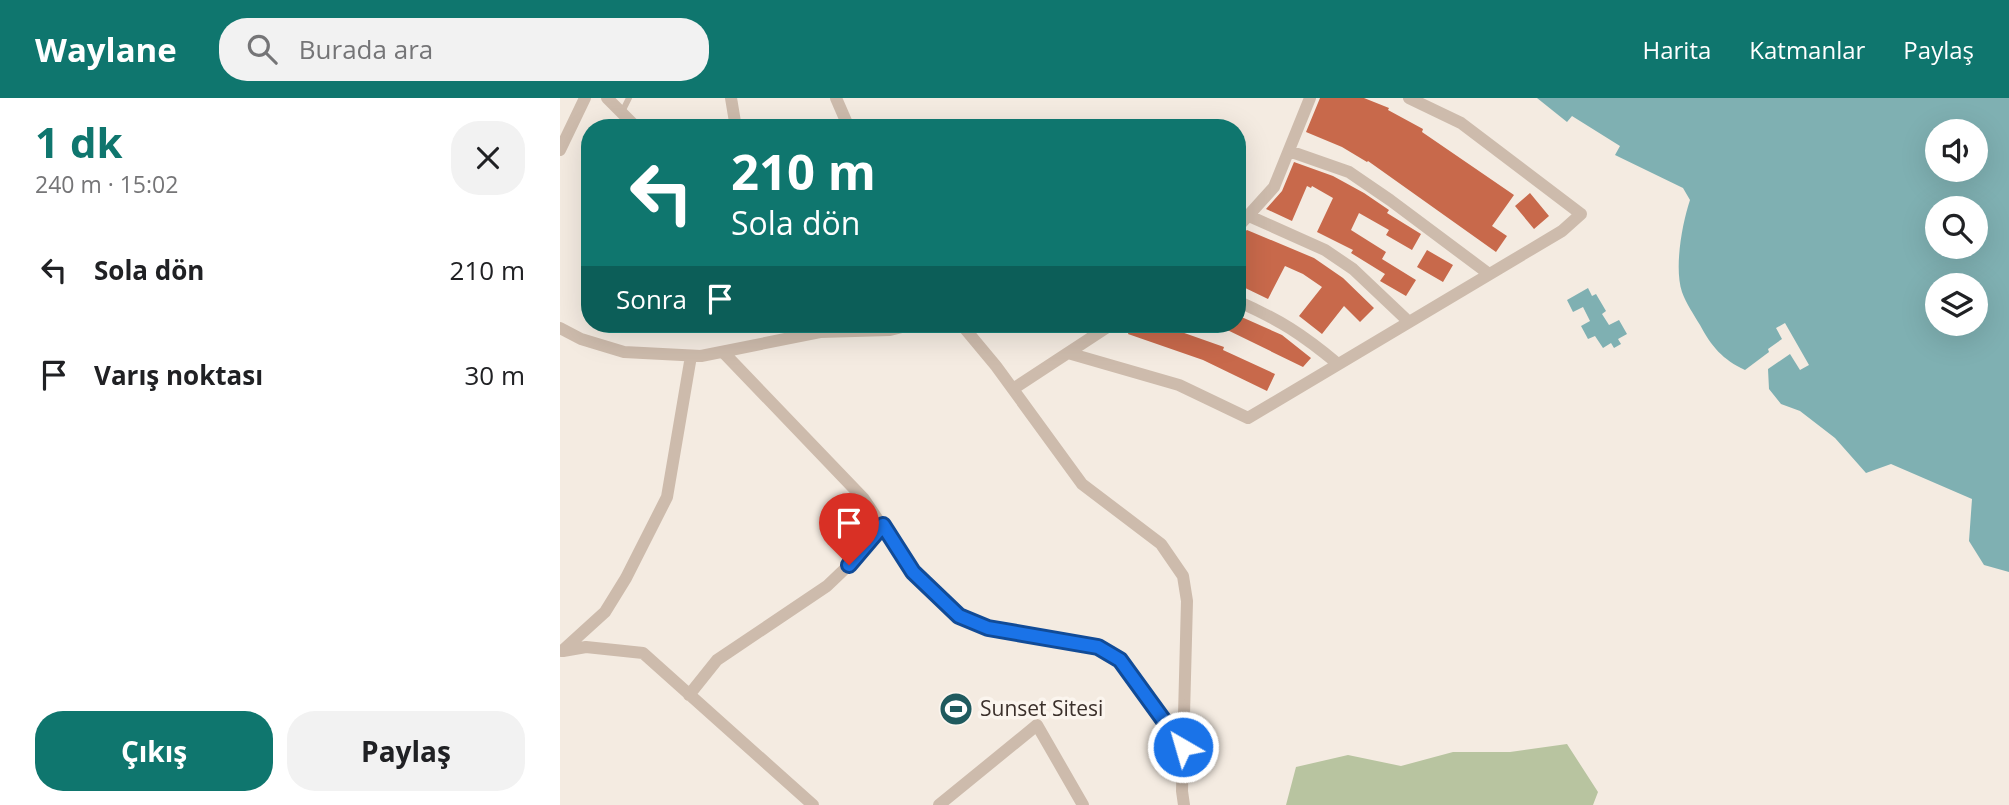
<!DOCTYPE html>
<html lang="tr">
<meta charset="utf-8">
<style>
:root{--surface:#fff;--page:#f2f2f2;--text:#202124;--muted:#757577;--accent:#0f766e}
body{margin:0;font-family:"Open Sans",sans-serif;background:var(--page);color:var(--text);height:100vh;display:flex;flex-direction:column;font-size:26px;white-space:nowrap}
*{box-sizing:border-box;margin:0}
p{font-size:23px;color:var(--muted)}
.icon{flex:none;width:38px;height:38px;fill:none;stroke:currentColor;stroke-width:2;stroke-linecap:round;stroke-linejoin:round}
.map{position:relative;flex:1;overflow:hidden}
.panel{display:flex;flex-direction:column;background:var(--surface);width:560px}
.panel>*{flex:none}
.hud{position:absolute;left:21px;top:21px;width:665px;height:214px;border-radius:28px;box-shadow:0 7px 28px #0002;background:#0f766e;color:#fff;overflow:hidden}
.fabs{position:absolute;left:1365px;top:21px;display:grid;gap:14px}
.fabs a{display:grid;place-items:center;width:63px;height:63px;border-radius:50%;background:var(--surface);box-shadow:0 7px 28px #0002;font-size:35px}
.pin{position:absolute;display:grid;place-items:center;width:60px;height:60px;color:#fff;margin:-72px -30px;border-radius:50% 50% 50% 0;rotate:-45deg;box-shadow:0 0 7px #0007}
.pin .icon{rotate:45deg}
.me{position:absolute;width:77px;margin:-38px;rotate:322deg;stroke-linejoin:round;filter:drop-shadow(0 0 5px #0008)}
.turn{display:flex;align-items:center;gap:24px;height:147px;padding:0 35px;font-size:32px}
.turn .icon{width:91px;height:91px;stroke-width:2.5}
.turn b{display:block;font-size:49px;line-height:60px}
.then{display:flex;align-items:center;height:66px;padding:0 35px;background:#0003;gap:14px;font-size:26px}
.round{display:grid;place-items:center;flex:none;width:74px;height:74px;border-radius:28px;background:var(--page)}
.summary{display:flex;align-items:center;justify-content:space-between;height:119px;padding:0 35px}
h1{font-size:42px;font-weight:700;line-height:52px;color:var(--accent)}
.button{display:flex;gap:14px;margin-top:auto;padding:14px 35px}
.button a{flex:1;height:80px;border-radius:28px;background:var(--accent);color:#fff;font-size:28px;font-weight:700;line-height:80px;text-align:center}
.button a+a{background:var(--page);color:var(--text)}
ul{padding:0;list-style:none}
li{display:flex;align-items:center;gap:21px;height:105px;padding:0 35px}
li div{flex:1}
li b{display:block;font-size:26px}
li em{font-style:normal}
header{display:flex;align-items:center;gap:42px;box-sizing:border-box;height:98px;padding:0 35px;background:var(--accent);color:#fff}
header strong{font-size:33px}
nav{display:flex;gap:38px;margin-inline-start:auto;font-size:24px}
.search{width:490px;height:63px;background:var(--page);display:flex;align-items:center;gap:18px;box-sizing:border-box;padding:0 24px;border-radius:28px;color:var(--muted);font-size:26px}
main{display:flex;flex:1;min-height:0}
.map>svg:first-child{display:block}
</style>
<header>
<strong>Waylane</strong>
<div class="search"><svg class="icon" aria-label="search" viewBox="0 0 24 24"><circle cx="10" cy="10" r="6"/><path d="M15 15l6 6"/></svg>Burada ara</div>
<nav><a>Harita</a><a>Katmanlar</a><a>Paylaş</a></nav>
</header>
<main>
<section class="panel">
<div class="summary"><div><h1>1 dk</h1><p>240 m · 15:02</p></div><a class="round"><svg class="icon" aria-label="close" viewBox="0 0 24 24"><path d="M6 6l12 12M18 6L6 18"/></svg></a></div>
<ul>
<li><svg class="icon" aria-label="left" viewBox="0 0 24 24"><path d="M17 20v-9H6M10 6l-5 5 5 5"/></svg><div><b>Sola dön</b></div><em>210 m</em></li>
<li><svg class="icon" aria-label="arrive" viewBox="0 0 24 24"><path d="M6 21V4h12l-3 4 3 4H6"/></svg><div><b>Varış noktası</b></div><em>30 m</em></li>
</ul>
<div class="button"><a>Çıkış</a><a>Paylaş</a></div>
</section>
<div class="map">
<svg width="1449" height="707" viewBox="0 0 1449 707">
<rect width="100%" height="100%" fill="#f4ebe1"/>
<path fill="#b8c4a0" d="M1007,646l31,48 -5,13h-307l10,-38 52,-12 53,11 52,-14h57z"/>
<path fill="#7fb0b2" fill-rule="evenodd" d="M977,0h472v474l-25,-7 -15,-24 3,-42 -81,-35 -25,9 -31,-35 -35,-27 -19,-7 -12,-15 -1,-20 22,-15 10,16 9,-5 -24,-42 -9,5 6,11 -14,10 1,3 -24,18c-22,-10 -34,-24 -45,-45 -6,-10 -14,-22 -18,-33 -8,-24 0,-68 8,-92l-7,-12 -68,-33 5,-9 -48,-30 -5,6zM1377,33h39v39h-39zM1416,110v39h-39v-39zM1416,187v39h-39v-39z
M1028,190l4,8 4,-2 10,17 -4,3 7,11 10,-5 8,14 -9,5 3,5 -7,4 -3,-5 -8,5 -8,-12 -7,3 -7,-13 9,-5 -7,-14 -10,5 -6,-12z"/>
<path fill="#c8694b" d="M760,0h44l25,10 -1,2 35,19 -1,3 92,63 -22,31 15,10 -11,16 -128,-91 -1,1 -25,-15 -36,-15z
M734,64l39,14 31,17 25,17 -2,3 34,21 -9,16 -26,-15 3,-5 -30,-17 -8,17 35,22 -4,7 34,21 -10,16 -26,-15 5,-7 -34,-21 2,-3 -36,-18 16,-34 -21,-12 -1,2 -4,-2 -15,35 -26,-12 16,-18z
M970,95l19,23 -15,13 -19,-23z
M687,132l67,28 29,20 31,30 -14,14 -16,-16 -22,28 -23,-18 23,-29 -19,-13 -18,-8 -17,33 -31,-15v-47z
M867,152l26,15 -10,17 -26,-15z
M677,217l45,20 29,23 -8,9 -88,-43h22z
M571,226h27l15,5 51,18 -1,3 52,24 -8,17 -64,-31 -75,-26z"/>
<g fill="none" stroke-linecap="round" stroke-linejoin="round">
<path stroke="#cdbbac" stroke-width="6" d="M62,14l7,-14"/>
<path stroke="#cdbbac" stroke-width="12" d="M47,0l30,30
M171,0l5,30
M276,0l13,30
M0,52l25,-52
M729,53l60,21 41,28 99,74
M689,118l76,34 28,19 56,53
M677,130l37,-41 36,-89
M677,203c43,19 65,33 101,63
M401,226l35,42 86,118 79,60 22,32 4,25 -5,190 2,14
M0,230l21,11 43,13 77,4 119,-24 70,-2 24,-6
M163,254l141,147 49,73 46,44 28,12 111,19 22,13 63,87
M508,255l111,32 69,33 314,-187 19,-17 -120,-91 -52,-25
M453,291l99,-65
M2,553l43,-39 21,-34 41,-81 24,-141
M3,553l23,-4 57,6 170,152
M129,597l28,-35 110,-74 22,-21 34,-40
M379,707l98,-80 46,80"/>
</g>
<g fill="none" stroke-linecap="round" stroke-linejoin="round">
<defs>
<path id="route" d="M289,467l34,-40 30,47 46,44 29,12 110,19 22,13 63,87"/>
</defs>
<use href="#route" stroke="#114b97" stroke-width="18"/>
<use href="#route" stroke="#1a73e8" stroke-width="12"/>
</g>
<defs>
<symbol id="stadium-disc" viewBox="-11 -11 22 22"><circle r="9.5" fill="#1f5a5e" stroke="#fbf5ee"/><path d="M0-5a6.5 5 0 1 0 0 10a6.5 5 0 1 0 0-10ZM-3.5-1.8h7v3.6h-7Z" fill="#fff"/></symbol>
</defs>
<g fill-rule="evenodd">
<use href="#stadium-disc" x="377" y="592" width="38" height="38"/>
</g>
<g text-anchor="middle" stroke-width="7" stroke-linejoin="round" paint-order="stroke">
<g font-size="21" fill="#3b302b" stroke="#fbf5ee" text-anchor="start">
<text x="420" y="618">Sunset Sitesi</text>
</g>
</g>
</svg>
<div class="fabs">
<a><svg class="icon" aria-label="sound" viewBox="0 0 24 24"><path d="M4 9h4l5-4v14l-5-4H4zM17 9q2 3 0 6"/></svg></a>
<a><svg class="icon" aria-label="search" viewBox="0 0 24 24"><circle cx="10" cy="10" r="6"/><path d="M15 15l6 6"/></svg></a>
<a><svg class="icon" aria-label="layers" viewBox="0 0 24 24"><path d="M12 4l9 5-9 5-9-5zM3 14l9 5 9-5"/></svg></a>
</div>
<div class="pin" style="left:289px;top:467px;background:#d93025"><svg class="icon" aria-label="arrive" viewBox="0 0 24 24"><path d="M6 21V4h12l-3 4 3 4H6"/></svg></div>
<svg class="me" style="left:623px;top:649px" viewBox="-20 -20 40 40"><circle r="17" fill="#1a73e8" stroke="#fff" stroke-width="3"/><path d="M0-11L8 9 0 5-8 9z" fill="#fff"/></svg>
<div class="hud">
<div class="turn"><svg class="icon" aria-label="left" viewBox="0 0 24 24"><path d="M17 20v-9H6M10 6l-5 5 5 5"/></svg><div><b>210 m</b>Sola dön</div></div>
<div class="then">Sonra<svg class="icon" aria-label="arrive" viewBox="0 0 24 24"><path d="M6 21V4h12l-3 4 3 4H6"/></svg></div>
</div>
</div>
</main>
